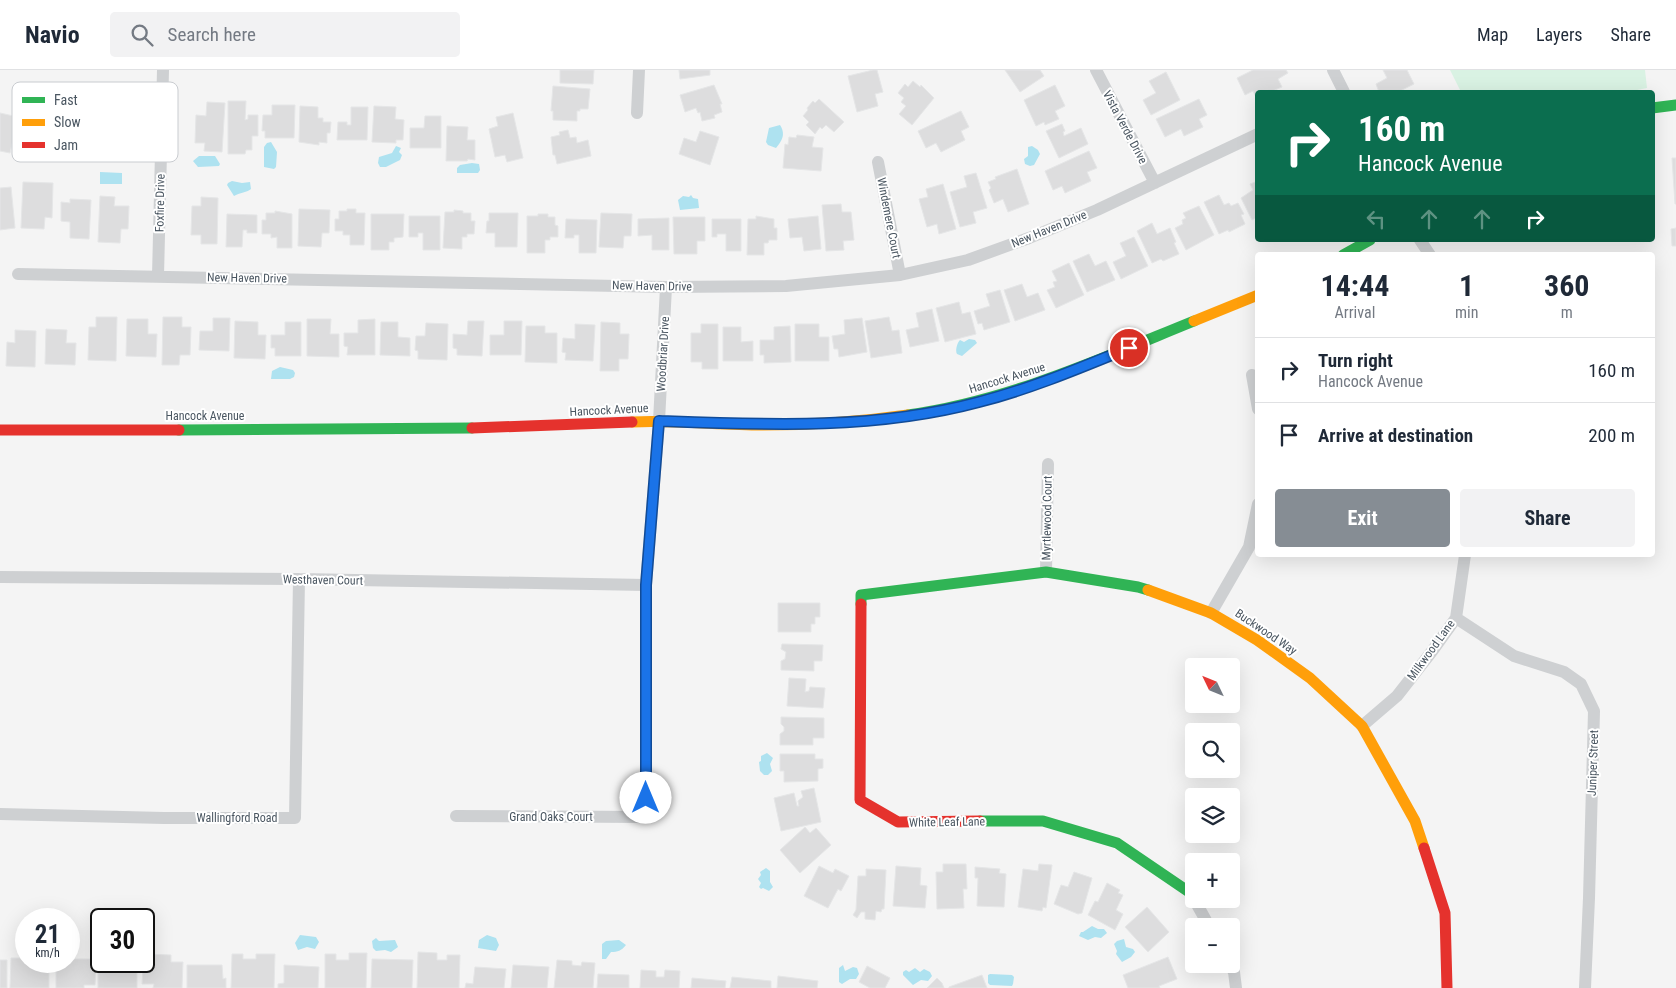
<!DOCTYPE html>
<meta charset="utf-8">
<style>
:root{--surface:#fff;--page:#f2f2f3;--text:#1f2937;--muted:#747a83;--line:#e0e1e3;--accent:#868d94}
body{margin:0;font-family:"Roboto Condensed",sans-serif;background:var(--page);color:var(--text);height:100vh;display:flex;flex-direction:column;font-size:19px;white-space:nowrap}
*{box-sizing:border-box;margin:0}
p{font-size:16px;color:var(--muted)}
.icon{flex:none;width:28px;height:28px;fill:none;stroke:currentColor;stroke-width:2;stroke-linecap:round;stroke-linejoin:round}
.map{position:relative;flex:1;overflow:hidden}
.drawer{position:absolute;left:1255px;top:182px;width:400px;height:305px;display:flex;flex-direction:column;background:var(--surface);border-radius:5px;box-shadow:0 5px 20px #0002}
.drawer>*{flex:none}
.guide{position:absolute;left:1255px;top:20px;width:400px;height:152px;border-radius:5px;box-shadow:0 5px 20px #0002;background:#0b6e4f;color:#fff;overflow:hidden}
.needle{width:32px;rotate:313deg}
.buttons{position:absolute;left:1185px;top:588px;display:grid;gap:10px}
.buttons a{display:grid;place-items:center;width:55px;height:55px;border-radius:5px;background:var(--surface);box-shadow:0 5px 20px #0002;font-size:25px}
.speed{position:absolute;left:15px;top:838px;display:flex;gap:10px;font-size:25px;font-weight:700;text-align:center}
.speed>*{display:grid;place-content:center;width:65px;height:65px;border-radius:50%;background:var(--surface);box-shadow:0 5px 20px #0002;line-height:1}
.speed small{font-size:12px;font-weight:400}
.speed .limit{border:2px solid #111;border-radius:8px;background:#fff;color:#111}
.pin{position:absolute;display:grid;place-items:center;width:42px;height:42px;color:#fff;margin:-21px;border:2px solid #fff;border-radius:50%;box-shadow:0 1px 5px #0007}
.me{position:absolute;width:55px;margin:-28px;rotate:0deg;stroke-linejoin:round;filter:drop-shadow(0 0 4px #0008)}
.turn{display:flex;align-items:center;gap:18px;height:105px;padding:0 20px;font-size:22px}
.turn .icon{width:65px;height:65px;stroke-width:2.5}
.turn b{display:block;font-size:35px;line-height:42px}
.lanes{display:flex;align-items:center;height:48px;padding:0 20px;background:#0003;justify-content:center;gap:25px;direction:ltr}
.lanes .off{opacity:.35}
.eta{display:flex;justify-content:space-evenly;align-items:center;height:85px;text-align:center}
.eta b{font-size:30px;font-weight:700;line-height:35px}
.cta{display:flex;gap:10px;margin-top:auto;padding:10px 20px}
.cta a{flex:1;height:58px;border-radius:5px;background:var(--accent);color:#fff;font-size:20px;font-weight:700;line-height:58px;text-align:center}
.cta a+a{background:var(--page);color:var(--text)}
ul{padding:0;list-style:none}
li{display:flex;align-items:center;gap:15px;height:65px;padding:0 20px;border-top:1px solid var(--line)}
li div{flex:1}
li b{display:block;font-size:19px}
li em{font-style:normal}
header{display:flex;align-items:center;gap:30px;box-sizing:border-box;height:70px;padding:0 25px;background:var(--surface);border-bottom:1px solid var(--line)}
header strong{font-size:24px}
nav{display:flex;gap:28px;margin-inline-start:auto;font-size:18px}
.search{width:350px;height:45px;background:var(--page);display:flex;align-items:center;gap:12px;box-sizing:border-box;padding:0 18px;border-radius:5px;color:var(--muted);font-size:19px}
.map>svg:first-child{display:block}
</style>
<header>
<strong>Navio</strong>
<div class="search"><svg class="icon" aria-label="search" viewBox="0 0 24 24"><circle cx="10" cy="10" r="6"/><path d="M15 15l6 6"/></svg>Search here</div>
<nav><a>Map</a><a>Layers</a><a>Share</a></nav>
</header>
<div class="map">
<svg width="1676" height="918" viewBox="0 0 1676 918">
<rect width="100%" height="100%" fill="#f4f4f4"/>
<path fill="#d9f2e3" d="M1450,0h195l2,18 -20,4h-166z"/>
<path fill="#aee2f0" d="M780,55c6,9 2,16 -4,23l-8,-3 -2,-3 3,-14z
M271,72l6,10 -1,15 -2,2 -10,-2v-20l3,-4z
M396,76l5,2 -2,4 3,3 -2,5 -14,7h-6l-2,-4 1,-6 13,-4z
M1032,76l6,4 2,4 -6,11 -4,1 -5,-2 -1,-5 4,-3v-9z
M199,86h16l5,8 -1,2 -21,1 -5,-6z
M472,93l7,1 1,6 -2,3h-21v-5l3,-3z
M100,102l22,1v11h-22z
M232,111l10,2 8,-1 1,7c-3,3 -12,4 -17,7l-7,-11 1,-2z
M691,125l2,3 5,1 1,9 -19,2 -2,-10 5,-4 6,1z
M969,269l6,1 2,3 -15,13 -5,-2c-2,-3 0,-11 3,-14l4,2z
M280,297l13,3 2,3 -1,4 -4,2h-19l1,-8z
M767,683l6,5 -3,6 2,7 -4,4h-4l-4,-4 -1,-9 2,-1v-5z
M766,798l4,3v11l3,5 -4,4 -6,-3 -2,1 -2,-2 2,-4 -3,-4 3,-4 -1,-3z
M1092,856l6,3h6l3,4 -6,5 -6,-1 -7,3 -9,-4 2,-4h2z
M300,865l16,2 3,5 -4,7 -8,-2 -9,3 -3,-7z
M487,865l9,3 3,7 -3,6 -18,-3 1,-8z
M376,868l3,3 16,-1 3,7 -7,5 -6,-2 -9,1 -3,-3 -1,-7z
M1124,869l2,8 7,2 2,3 -4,5 -9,5 -6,-8 1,-3 -3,-7 3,-3z
M619,870l7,5c-5,6 -8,7 -15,7l-5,7h-4v-15l4,-3z
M843,895l2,6 8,-4 4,1 2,6 -3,5h-6l-8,5 -3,-2v-14z
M915,898l5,4 4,-3 6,3 2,4 -4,5 -7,-1 -8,5 -10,-10v-3l3,-2 3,2z
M990,904l22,1 2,2 -1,7 -1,2 -22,-1 -2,-2v-8z"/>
<path fill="#ddddde" stroke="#e5e6e7" d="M560,0h34l-1,14 -33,-1z
M679,0h31v5l-30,4z
M873,0h4l6,22 -8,2 3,12 -21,6 -9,-36z
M1005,0h35l4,6 -24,16z
M1253,0h33l2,3 -10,6 4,8 -12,5h-12l-1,7 -4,-8 -8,4 -8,-17z
M1383,0h24l7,14 -16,8h-19l-3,-8 11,-6z
M1166,2l14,28 -29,15 -8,-15 13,-7 -7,-12z
M913,11l7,6 1,-2 13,13 -22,27 -13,-11 7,-8 -5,-4 3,-4 -6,-5 7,-9 3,3z
M714,15l8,19h-2l2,8 -8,3 1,3 -13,3 -2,-9 -2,1 -2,-5 -11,4 -5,-17z
M1055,15l10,21 -10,5 4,8 -14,6 -1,-3 -8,4 -12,-26z
M553,16l37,3 -2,20h-8v2h-3v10l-24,-1v-9h-2z
M819,29l25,23 -10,10 -8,-7 -4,4 -2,-2 -5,7 -9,-9 3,-3 -6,-6 5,-6 -1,-2 6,-7 2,2z
M1199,29l8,16 -8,4 4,8 -19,9 -3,-7 -16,8 -9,-18z
M228,31h18l-1,19 3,-1v-4h10v21h-6v14h-6l-1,4h-17z
M207,32l18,1 -3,49 -18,-1 1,-8h-10l1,-28 10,1z
M272,35h23l-1,33h-29v-7h-3l1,-16h9z
M300,36l18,1v11h5v4h8l-1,11h-3v10l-8,-1v3l-20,-3z
M374,36l22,1 -1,12 9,1 -1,20h-7v3l-24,-1z
M351,37h17l-1,33h-30l1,-18h9v3h4z
M961,41l8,16 -8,4 4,9 -24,12 -5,-9 -10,5 -8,-17z
M0,43l18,4 -8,36 -10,-2z
M513,43l10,45 -16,4 -2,-7 -10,2 -6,-28 9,-3 -2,-9z
M425,46h16v32h-31v-20h14z
M1062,54l3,7 -2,1 1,4 17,-8 7,16 -29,14 -13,-27z
M447,56l21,1 -1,13h8v20l-7,-1 -1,2h-21z
M568,60l2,8 6,-1 1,6 11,-3 3,16 -34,8 -2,-9h-2l-2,-18 9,-2 -1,-3z
M700,61l19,6 -9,28 -31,-11 5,-16 12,4z
M797,65l17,2 -2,10 11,1 -2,23 -38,-3 2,-24 3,1 1,-8 7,1z
M1089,81l8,17 -10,4 4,9 -26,12 -3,-7 -9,4 -8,-19z
M1672,88h4v46h-1z
M1017,99l12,35 -21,8 -5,-13 -9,4 -5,-13 2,-2 -3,-6 8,-3 -1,-2z
M976,103l11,35 -14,4 3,11 -16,4 -10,-35 17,-5 -3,-11z
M1258,111v36l-6,3 -11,-22 12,-8 -3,-6z
M23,112l30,1 -1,35 -7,-1 -1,12 -23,-1z
M943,114l13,45 -17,5 -2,-10 -10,3 -8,-28 9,-2 -2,-8z
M11,117l4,41 -15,2v-42z
M1219,125l5,10 5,-2 2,3 7,-3 6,11 -3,1 4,9 -16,8 -1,-2 -9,4 -15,-32z
M100,126l15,1 -1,9h15l-1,23h-7l-1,14 -22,-1z
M201,127l17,1 -1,46h-16v-9h-10l1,-29h9z
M70,129l21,1 -2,39 -19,-1v-16l-9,-1v-19l9,1z
M841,134l1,8h9l3,28 -11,1 1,9 -18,1 -4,-46z
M1199,136l15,29 -28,15 -11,-22 8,-4 -1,-4 4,-2 -3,-5z
M299,139l31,1 -1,23h-7l-1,14 -23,-1z
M347,139h9v4h9l-1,32h-14v-10h-7v-4h-8v-12h4v-8h8z
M454,140l9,1v2h8v8h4l-1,13h-7v3h-5v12l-19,-1 2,-36h9z
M275,141l17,3v34h-15v-11l-6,1v-4h-9v-14h4v-7h9z
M489,143h29l-1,34h-22v-14h-9l1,-12h2z
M601,143l31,1 -1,22h-7l-1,12 -24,-1z
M227,144l30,1v18h-10v-3h-4l-1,17h-16z
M371,144h33l-1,23 -9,1v4h-5v8h-18z
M538,144h10v3h7v8l3,1v11h-8v3h-5v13h-18v-37h11z
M409,146h31v34h-17v-17h-5v4h-9z
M756,146l18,3v9h3v12h-8l-1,3h-4v12h-17l1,-36h8z
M818,146l3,33 -17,2 -2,-14 -12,1 -2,-19z
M673,147h32v24h-8v13h-23z
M669,148v32h-17v-15l-14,1v-17z
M566,149l31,1 -1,33h-17v-18h-5v3h-9z
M712,149h29v32h-15v-17h-9v3h-5z
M1152,153l5,11 13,-6 6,14 -2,1 5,11 -16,7 -2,-2 -9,4 -15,-32z
M1676,158v18h-4l-1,-17z
M1134,167l14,29 -27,13 -8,-17 13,-6 -6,-13z
M1089,184l6,12 11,-5 9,19 -28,12 -14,-31z
M1069,193l15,32 -28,13 -9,-18 8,-3 -2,-5 4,-1 -5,-10z
M1022,214l5,13 11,-4 7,17 -30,11 -11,-31z
M1000,220l10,32 -26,8 -2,-7 -4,1 -4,-13 16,-5 -4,-12z
M959,232l3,12 8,-2 6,22 -31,8 -9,-34z
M932,239l7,32 -29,6 -4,-17 13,-3 -3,-14z
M96,247h21l-1,44 -28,-1 1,-33h7z
M163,247h19v10h9l-1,28h-10l-1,10h-17z
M889,247l3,14 7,-1 3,23 -31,5 -6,-37z
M213,248h17l-1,33 -30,-1 1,-19h13z
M862,248l5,34 -28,5 -1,-8h-4l-2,-13 13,-2 -1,-14z
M127,249h21v15h9l-1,23 -30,-1z
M307,249h24l-1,15h9v23l-32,-1z
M375,249v36h-28l1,-8 -4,-1v-13h14v-13z
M235,251l23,1v13h8l-1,24 -31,-1z
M468,251h16l-2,35 -25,-1v-6l-4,-1v-14l14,1z
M504,251h18l-1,34h-31v-20h14z
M285,252h16v34h-26v-8h-4v-13h14z
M381,252h17v15l12,1v18l-30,-1z
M601,252l19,1v11h9l-1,25h-9v12h-19z
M426,253l22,1 -1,36 -29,-1v-8l-3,-1 1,-14h9z
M575,254l20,1 -2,36 -28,-1 1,-7 -4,-1 1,-14 12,1z
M701,254h17v45h-16v-7h-11v-29h10z
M795,254h24v13h10v24h-34z
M526,256h19v7h12v30l-32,-1z
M790,256l1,36 -27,1v-8h-4v-15h14v-13z
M723,257h18v15l12,-1v20h-30z
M46,259l21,1 -1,13h10l-1,22 -30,-1z
M15,260l21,1 -1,36 -29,-1 1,-24 8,1z
M778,533h42v14h-5v7h-4v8h-33z
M782,574l41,1 -1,16h-8v10l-33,-1v-9l4,-2 1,-7 -5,-3z
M789,608l17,1 -1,13 4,-1 1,-4 15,1 -2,20 -36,-2z
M781,647l43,1v20h-11v7h-33v-11l4,-3v-4l-3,-3z
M780,684h35v5h8v9l-5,1v12l-34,1v-11h-4z
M814,718l7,34 -40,9 -7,-33 20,-5 3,13h2l-1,-5 5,-4 -2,-6z
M805,757l5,6 6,-5 15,17 -31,28 -20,-23z
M943,794h23l1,25h-4l1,19 -27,1 -1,-37h7z
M1039,794l13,1 -6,43 -3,-1 -1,4 -24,-4 5,-38 15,2z
M819,796l14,7 2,-4 14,7 -8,15 -3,-2 -10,19 -24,-12z
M896,796l25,2 -1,17 7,1 -2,22 -32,-2z
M975,797l25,2 -1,4 7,1 -2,33 -27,-1 1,-28h-3z
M866,799l20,1 -2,39h-2l-1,3 -5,-1 -1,9 -10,-1v-7h-4l-4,6 -4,-3 3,-5 2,-34h8z
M1074,802l18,6 -10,35 -4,1 -24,-10 7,-19 7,2z
M1107,813l13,7 -2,3 5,2 -7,15 7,4 -8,16 -27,-15 7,-14 3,1z
M1147,837l22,25 -21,20 -23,-25z
M418,882l19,1v7h10v-5h13l-1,33h-42z
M349,883h18l-1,35h-41v-34h11v6h13z
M144,884l27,1v7h12l-1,26h-29l1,-4h-12z
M232,884h11v5h13v-5h19l-1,34h-43z
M1168,887l9,22 -18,7 1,2h-32l-5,-13z
M11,888h15v3h23v27h-39z
M69,889h27l-1,26h-11v3h-28v-27h13z
M372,889l41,1 -1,28h-41z
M0,890h7v28h-7z
M557,890l15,1v4l9,1 1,-4 13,1 -2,25h-39z
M137,894v24h-39v-23z
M187,895h35l1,14 3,-1v10h-39z
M284,895l35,2 -1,21h-40v-4l6,-1z
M513,895l36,2 -2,21h-36z
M867,896l23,12 -5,10h-15l-11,-6z
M475,897l31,2 -2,19h-39l1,-5 7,1z
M641,900l15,1v6h8l1,-7 15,1 -1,17h-39z
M598,904l31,1v13h-32z
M982,905l5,13h-38v-1z
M778,906l40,5 -1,7h-40z
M732,907l39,4v7h-41z
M692,908l34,3 -1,7h-34z
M937,908l5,5 2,5h-17z"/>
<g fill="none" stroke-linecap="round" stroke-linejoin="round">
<path stroke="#ced0d2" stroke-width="12" d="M1096,0l59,113
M1333,0l11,22
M637,43l2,-43
M878,92l22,113
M1420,170l10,15
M18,204l648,13 120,-1 114,-11 68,-15 61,-22 68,-28 161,-76
M158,206l5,-206
M1252,305l6,34
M1046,502l2,-108
M0,507l299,2 347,6
M1211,543l38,-66 9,-43
M1456,548l58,38 50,16 17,12 13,27 -5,187 -4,90
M1362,656l35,-30 36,-46 23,-32 9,-63
M0,744l164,4h131l4,-239
M456,746l190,1v-232l13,-164 7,-134
M1194,829l15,27
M1229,894l5,8 2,16"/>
<path stroke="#30b455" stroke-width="11" d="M1652,38l24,-3
M1343,185l27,-15
M908,345c100,-14 192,-56 286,-94
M179,360l293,-2
M861,534v-9l185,-23 92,15 10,3
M980,751h63l74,22 75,51 2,4"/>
<path stroke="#ff9f0a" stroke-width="11" d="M1194,251l64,-26
M632,352c44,-2 87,3 130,3 49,0 97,-3 146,-10
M1148,520l63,23 46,27 53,38 52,48 53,95 9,27"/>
<path stroke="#e5322d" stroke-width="11" d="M472,358l160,-6
M0,360h179
M861,534l-1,196 38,22 82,-1
M1424,778l21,65 2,75"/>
</g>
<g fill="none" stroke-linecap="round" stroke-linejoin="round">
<defs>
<path id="route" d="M646,728v-213l13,-164c107,4 216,9 320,-19 51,-13 101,-34 150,-54"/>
</defs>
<use href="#route" stroke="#114b97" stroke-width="12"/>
<use href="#route" stroke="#1a73e8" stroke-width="9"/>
</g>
<g text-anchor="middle" stroke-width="4" stroke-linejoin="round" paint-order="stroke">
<g font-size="12" fill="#4a5661" stroke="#fff">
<text transform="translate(1125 57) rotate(62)" y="4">Vista Verde Drive</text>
<text transform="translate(160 133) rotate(-89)" y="4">Foxfire Drive</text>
<text transform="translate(889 148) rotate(79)" y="4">Windemere Court</text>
<text transform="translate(1049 159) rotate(-22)" y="4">New Haven Drive</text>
<text transform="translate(247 208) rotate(1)" y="4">New Haven Drive</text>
<text transform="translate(652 216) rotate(1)" y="4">New Haven Drive</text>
<text transform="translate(663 284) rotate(-87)" y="4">Woodbriar Drive</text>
<text transform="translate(1007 308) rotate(-17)" y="4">Hancock Avenue</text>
<text transform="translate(609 340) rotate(-3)" y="4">Hancock Avenue</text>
<text x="205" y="350">Hancock Avenue</text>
<text transform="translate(1047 448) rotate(-89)" y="4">Myrtlewood Court</text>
<text transform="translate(323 510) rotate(1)" y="4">Westhaven Court</text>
<text transform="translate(1266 562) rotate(34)" y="4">Buckwood Way</text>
<text transform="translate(1431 580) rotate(-54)" y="4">Milkwood Lane</text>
<text transform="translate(1593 693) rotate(-88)" y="4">Juniper Street</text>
<text x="551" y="751">Grand Oaks Court</text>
<text x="237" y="752">Wallingford Road</text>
<text transform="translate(947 752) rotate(-1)" y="4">White Leaf Lane</text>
</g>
</g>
<rect x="12" y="12" width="166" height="80" rx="8" fill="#fff" stroke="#c9ccd0" stroke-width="1"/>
<rect x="22" y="27" width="23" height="6" fill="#30b455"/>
<rect x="22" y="49" width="23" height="7" fill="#ff9f0a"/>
<rect x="22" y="72" width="23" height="6" fill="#e5322d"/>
<g font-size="14" fill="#4a5661">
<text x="54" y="35">Fast</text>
<text x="54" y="57">Slow</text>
<text x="54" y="80">Jam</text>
</g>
</svg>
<div class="buttons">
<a><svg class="needle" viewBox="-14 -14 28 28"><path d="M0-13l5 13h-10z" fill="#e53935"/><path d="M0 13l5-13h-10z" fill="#747a83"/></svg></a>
<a><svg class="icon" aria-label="search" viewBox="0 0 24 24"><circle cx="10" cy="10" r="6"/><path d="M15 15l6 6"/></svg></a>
<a><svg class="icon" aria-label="layers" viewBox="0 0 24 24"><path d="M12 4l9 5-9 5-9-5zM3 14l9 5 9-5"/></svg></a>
<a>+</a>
<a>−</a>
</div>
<div class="speed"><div>21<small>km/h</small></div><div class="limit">30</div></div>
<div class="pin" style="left:1129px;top:278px;background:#d93025"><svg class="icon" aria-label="arrive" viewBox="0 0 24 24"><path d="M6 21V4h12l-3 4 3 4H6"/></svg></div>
<svg class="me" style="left:646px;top:728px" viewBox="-20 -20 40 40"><circle r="19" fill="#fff"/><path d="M0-13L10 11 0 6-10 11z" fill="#1a73e8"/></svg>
<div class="guide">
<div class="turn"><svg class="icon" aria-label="right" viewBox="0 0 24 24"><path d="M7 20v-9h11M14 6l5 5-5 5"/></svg><div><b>160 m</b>Hancock Avenue</div></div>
<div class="lanes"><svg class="icon off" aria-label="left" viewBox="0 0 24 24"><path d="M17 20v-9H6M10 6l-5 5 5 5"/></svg><svg class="icon off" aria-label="ahead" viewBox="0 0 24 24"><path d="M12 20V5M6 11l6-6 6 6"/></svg><svg class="icon off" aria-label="ahead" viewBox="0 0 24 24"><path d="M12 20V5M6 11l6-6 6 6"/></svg><svg class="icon" aria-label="right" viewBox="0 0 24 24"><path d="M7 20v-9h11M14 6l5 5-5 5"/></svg></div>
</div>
<section class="drawer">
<div class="eta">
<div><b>14:44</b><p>Arrival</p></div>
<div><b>1</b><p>min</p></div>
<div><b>360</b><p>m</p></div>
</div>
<ul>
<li><svg class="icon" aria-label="right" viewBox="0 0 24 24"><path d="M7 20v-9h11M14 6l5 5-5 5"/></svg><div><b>Turn right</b><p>Hancock Avenue</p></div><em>160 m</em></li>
<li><svg class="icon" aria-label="arrive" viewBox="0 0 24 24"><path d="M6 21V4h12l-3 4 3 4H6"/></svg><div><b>Arrive at destination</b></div><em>200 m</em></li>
</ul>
<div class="cta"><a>Exit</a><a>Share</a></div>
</section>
</div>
